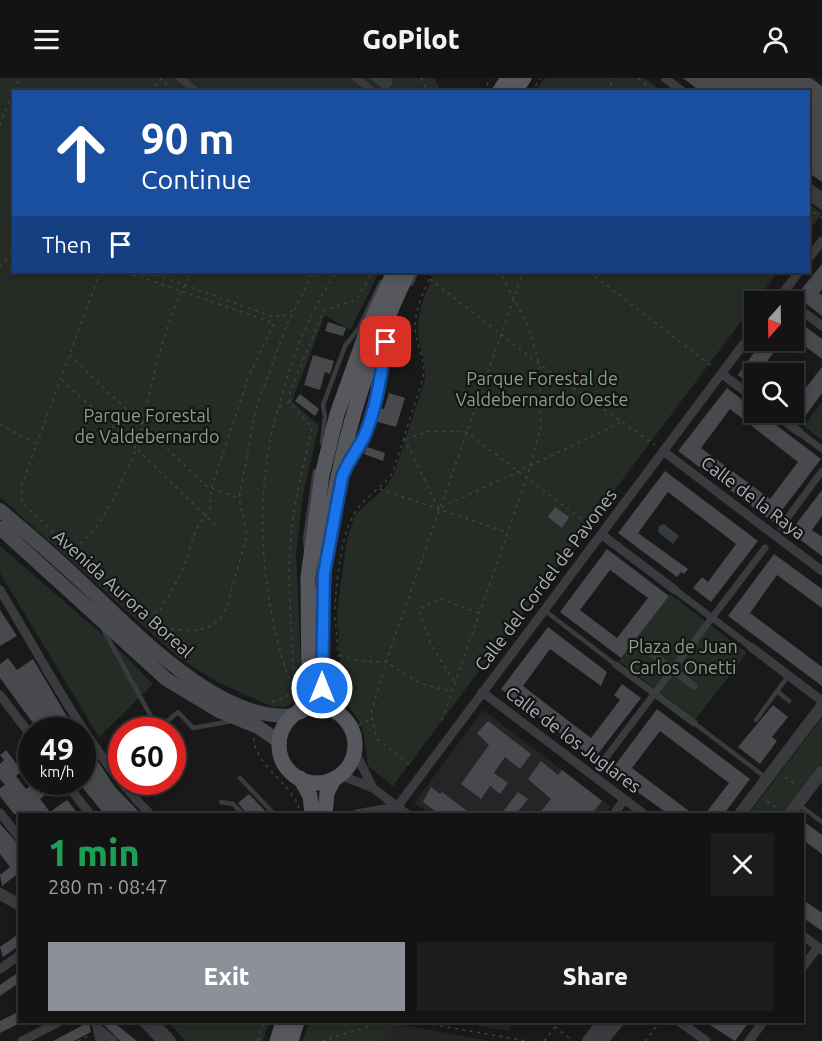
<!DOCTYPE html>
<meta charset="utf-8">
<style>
:root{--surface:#131314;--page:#1c1c1d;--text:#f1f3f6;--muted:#9d9ea0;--line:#323234;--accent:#8c9099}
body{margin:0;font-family:Ubuntu,sans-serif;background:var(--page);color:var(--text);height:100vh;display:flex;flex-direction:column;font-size:22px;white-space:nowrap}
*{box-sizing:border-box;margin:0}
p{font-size:20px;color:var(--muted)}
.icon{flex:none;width:33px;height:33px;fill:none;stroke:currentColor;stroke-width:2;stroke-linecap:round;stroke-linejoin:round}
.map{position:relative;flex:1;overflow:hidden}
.sheet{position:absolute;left:18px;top:735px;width:786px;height:210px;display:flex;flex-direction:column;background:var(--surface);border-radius:0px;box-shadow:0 3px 9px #0003,0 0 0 2px var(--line)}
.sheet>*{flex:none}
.top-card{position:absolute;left:12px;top:12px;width:798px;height:183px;border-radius:0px;box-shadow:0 3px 9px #0003,0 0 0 2px var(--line);background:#1a4fa0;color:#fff;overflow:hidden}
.needle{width:39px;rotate:200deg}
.controls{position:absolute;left:744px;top:213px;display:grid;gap:12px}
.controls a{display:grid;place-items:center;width:60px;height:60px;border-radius:0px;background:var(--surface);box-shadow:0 3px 9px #0003,0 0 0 2px var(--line);font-size:30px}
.speed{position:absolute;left:18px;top:639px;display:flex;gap:12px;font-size:30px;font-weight:700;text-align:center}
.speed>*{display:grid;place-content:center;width:78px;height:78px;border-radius:50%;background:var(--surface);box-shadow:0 3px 9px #0003,0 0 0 2px var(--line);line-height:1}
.speed small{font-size:15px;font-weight:400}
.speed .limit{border:9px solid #d22;background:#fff;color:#111}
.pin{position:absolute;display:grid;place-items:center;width:51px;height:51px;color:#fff;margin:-26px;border-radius:12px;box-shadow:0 3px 9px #0006}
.me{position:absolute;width:66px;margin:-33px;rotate:0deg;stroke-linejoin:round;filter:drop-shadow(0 0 4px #0008)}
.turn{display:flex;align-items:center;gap:21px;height:126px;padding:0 30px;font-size:27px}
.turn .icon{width:78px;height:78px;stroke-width:2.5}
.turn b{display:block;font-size:42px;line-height:51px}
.then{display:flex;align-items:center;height:57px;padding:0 30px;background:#0003;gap:12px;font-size:22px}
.round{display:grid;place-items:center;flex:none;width:63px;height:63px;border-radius:0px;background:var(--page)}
.headline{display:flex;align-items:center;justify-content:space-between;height:102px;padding:0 30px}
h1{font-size:36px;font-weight:800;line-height:45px;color:#1e9e55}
.button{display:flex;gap:12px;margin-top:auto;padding:12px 30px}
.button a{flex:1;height:69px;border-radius:0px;background:var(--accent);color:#fff;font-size:24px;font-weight:800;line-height:69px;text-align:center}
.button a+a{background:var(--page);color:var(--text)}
header{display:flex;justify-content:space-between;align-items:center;height:78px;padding:0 30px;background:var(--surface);font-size:27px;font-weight:800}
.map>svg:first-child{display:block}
</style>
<header><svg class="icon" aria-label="menu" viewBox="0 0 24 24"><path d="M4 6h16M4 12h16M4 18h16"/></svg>GoPilot<svg class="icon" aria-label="person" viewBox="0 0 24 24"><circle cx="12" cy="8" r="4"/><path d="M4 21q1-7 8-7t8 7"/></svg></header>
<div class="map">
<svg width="822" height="963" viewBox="0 0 822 963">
<rect width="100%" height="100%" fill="#19191a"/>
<path fill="#252527" d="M483,632l128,97 -6,7h-175l-16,-11z
M398,944l5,3 88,16h-109z
M458,944h57l-7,9z"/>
<path fill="#252c26" d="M0,0h434l7,13 -427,1v180h365l-29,58 -25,-15 -33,86 27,25 -16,68 -7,59 6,137 -8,12 -9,5h-12l-56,-25 -39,-25 -178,-160z
M545,0h100l17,13h-126z
M808,125l14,10 -13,18h-1z
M434,194h344l-385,514 -25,-20c-4,-31 -2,-44 -26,-65l-5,-89 10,-72 8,-25 29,-26 10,-15 31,-94c2,-17 -6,-31 -7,-48 -1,-21 9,-41 16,-60z
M822,324v38l-18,-14z
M0,468l111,96 42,42 -54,53 -99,-164z
M670,516l77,59 -52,67 -76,-59z
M822,639v47l-39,50h-34z
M169,944h100l-6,19h-78z
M310,944h88l-16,19h-80z"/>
<path fill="#343c42" d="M369,0h22l2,5 -7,8z
M664,446l15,12 -6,8 -15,-12 1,-6z"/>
<path fill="#48494d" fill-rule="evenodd" d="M683,0h128l11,8v96l-14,-10v-80h-107z
M822,186v25l-3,4 3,2v21l-26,-20z
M794,240l28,21v20l-28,-21z
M328,244l18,6 -3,8 -18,-5z
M763,262h20l-23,31 -6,-4v20l-16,-12z
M313,277l21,6 -4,13 -5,-2 -5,18 -16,-5z
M822,289v26l-21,29 -7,-6v-20l3,3z
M727,310l27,21v3h5l62,47 -48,63 -95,-71zM730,331l68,53 -28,37 -69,-51z
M389,315l16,5 -9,29 -21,-6 4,-13 5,1z
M300,316l19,15 -4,7 -20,-15z
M367,369l18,6 -2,8 -19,-7z
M665,393l93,70 -47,61 -18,-14 9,-11 6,5 28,-38 -68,-52 -30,41 50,36 -4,5 -3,-2 -4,5 -59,-44z
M822,412v26l-10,14 10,7v19l-32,-24z
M555,429l14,10 -7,11 -14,-11z
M607,471l62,47 -48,62 -61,-46zM610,492l38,28 -31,40 -37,-28z
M774,476l48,35v19l-45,-33 -27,38 72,54v19l-94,-70z
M0,532l17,26 -17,10z
M548,549l59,45 -6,14 -51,-37 -27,37 47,36 21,16 29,-38 -6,-5 8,-11 19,14 -47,61 -93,-70z
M8,580l9,12 16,-11 42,71h-37l-38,-52v-14z
M773,627l15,12 -16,20 5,4 -17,23 -22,-17z
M657,631l93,70 -26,35h-19l24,-31 -69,-52 -28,37 61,46h-25l-58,-42z
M488,643l43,33 -11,15 -15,-12 -11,16 14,10 -8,11 -10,-8 -9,13 -20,-15 28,-39 -12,-12z
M6,672l16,21 -6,5 10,13 10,-7h16l4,4 -16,13 10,13 17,-12 11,14h-64l-14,-18v-8l5,-3 -5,-6v-15l4,-4 -4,-5z
M97,682l18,27 26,27h-37l-26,-32h4v-11z
M541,683l17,14 4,-5 40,31 -10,13h-53l12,-15 -23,-20z
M431,709l9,7 2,-2 29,22h-32l-16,-12z
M518,714l10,7 -12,15h-15z
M249,716l19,20h-21l-9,-11z
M802,742l20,15v19l-20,-15z
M0,746l20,22v26l-18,14 -2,-11 10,-8 -10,-13z
M802,821l20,14v18l-20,-14z
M20,855v12l-17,12 -3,-10z
M20,893v11l-20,14v-11z
M20,933v12l-20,10v-12z
M89,944l2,10 -17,9h-21z
M105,944h8l24,19h-17l-17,-17z
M705,944h44l-14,19z"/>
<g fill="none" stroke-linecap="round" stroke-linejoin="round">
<path stroke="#404246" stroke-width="1.5" stroke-dasharray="3 4.5" stroke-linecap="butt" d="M421,0l7,14
M638,0l18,14
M150,14l12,-14
M163,14l5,-14
M483,14l8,-14
M531,14l10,-14
M607,14l7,-14
M0,47l16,-41 5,-6
M808,130l14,10
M0,189l14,-16
M100,194l-78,212v19l135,124 34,4 16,-3 13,-9 7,-13 20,-71 -8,-37 17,-90 31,-84 27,-52
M126,194l148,51 -25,53 -38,113 -1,20 -14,20 -14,43 -23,40 -15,2
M149,194l124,45 13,-2 8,-6
M192,194c-31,54 -41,117 -55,177l82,80
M589,194l124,95
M430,201l109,85 116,81
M70,277l136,131 32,12
M62,302l75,69c-16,29 -34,85 -64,99
M289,324l-11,6c-25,89 -18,182 10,269l6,3
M279,330c11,-50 30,-93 57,-136
M0,346l36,20
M404,360l35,71 181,-86
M406,361l24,-8 36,1 127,96
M380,411l126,43
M335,531c1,-27 6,-77 22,-100 11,-14 26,-22 36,-37l30,-94c3,-15 -4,-27 -7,-42 -4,-23 8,-44 16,-64
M335,539l4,44 -2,32
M340,577l20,6 26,1 33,21 31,8
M454,603l-23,-36 -12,-35 20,-12 40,15
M272,624l14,-5 8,-12c-1,-47 -8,-101 -3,-148 3,-37 13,-73 21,-109l-22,-26v-10l34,-82 32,-10 16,-28
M442,642l85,-243 14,-51 -2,-62 -10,-36 -29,-56
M359,647l12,-6
M254,660c1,28 38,46 45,70
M409,686l-32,-25 -6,-25 15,-52 137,-390
M785,699l12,9
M767,723l12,9
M297,736v-8
M418,944l109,19
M491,944h6
M549,944l24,19
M258,960l7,2
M78,963l12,-6
M257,963l7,-19
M322,963l60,-19
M544,963l15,-19
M645,963l15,-19"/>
<path stroke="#3a3b3f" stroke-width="4.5" d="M411,206l6,-12
M322,365l3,-26 -2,-12 22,-59 14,-18 22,-46
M347,385c5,-8 11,-16 16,-24 16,-30 17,-66 23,-98
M306,471l-1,-11 10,-67
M544,532l72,55
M104,553l54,98 20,-17 15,16 39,-7
M777,613l12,10
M756,642l32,-44
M694,645l71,54
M240,700l34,36
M221,724l12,2 10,10
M798,726l24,18"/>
<path stroke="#3a3b3f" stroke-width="7" d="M180,0l17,14
M356,0l18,14
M799,354l23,17
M781,449l41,-56
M675,512l76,57
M651,575l43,33
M616,587l78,58
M598,690l167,-220"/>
<path stroke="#3a3b3f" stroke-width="9" d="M665,0l18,14
M808,109l14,10
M808,117l14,10
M808,181l14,-18
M776,224l23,-30
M794,227l28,21
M722,296l32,24
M773,334l26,20
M663,373l159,120
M601,456l74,56
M0,512c46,75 88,162 150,224
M751,569l71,54
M482,614l162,122
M0,617l32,42
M355,674l17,34
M82,682l15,-11
M340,697l33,13 34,26
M65,704l25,32
M397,729l357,-477
M0,735l20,25
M356,736l41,-7
M614,736l10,-14
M802,857l20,15
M802,890l16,-21
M0,891l20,-14
M96,944l4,19
M143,944l18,19
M680,944l26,19
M100,952l13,11
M22,963l37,-19
M749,963l14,-19"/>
<path stroke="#3a3b3f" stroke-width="12" d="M740,736l82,-108
M790,736l32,-42
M0,816l20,11
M152,944l18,19
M588,963l15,-19
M602,963l16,-19"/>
<path stroke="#484a4f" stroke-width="14" d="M0,432c26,22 51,43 76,67 51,47 143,148 218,138
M0,450l166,151 53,32 39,16 22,15"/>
<path stroke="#56585e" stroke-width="15" d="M499,14l9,-14
M514,14l10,-14
M279 667a38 38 0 1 1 76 0a38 38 0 1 1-76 0Z
M300,634l9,-24 -1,-111 14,-102 15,-61 29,-81 28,-61
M336,634c-18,-21 -14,-43 -14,-69 -2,-130 31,-255 86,-371
M300,700l10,18 2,18
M325,736l2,-21 7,-14
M277,963l6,-19
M291,963l6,-19"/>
</g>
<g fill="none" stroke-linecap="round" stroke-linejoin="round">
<defs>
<path id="route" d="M322,610l2,-114 18,-97c5,-15 15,-26 22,-40 13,-30 17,-63 22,-95"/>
</defs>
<use href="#route" stroke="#114b97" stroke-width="15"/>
<use href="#route" stroke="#1a73e8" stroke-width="10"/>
</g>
<g text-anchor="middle" stroke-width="4.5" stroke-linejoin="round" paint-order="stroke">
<g font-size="18" fill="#86a186" stroke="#141415">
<text x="542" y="307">Parque Forestal de<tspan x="542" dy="21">Valdebernardo Oeste</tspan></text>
<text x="147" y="344">Parque Forestal<tspan x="147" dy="21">de Valdebernardo</tspan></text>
<text x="683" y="575">Plaza de Juan<tspan x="683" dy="21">Carlos Onetti</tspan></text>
</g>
<g font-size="18" fill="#acb1b9" stroke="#141415">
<text transform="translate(753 420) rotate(37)" y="6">Calle de la Raya</text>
<text transform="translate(546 502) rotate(-53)" y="6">Calle del Cordel de Pavones</text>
<text transform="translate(123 516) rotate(42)" y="6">Avenida Aurora Boreal</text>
<text transform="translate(573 662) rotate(37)" y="6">Calle de los Juglares</text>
</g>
</g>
</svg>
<div class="controls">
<a><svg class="needle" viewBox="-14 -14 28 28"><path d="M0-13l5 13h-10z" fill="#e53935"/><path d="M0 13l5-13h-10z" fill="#9d9ea0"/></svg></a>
<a><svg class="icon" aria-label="search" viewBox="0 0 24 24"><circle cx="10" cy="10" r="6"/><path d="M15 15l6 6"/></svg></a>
</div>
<div class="speed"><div>49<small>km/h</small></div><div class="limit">60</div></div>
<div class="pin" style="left:386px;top:264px;background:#d93025"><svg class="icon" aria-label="arrive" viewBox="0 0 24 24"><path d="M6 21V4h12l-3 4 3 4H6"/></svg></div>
<svg class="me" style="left:322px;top:610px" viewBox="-20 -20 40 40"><circle r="17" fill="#1a73e8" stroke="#fff" stroke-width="3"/><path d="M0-11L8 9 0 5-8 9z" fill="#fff"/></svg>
<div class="top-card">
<div class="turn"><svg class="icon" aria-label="ahead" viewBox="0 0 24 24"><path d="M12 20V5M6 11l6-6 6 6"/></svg><div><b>90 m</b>Continue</div></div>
<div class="then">Then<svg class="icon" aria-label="arrive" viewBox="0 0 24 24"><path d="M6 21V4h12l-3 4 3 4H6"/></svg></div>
</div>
<section class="sheet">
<div class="headline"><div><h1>1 min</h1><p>280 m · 08:47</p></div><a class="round"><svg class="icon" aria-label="close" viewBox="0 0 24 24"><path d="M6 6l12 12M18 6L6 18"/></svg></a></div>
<div class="button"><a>Exit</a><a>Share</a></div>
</section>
</div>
